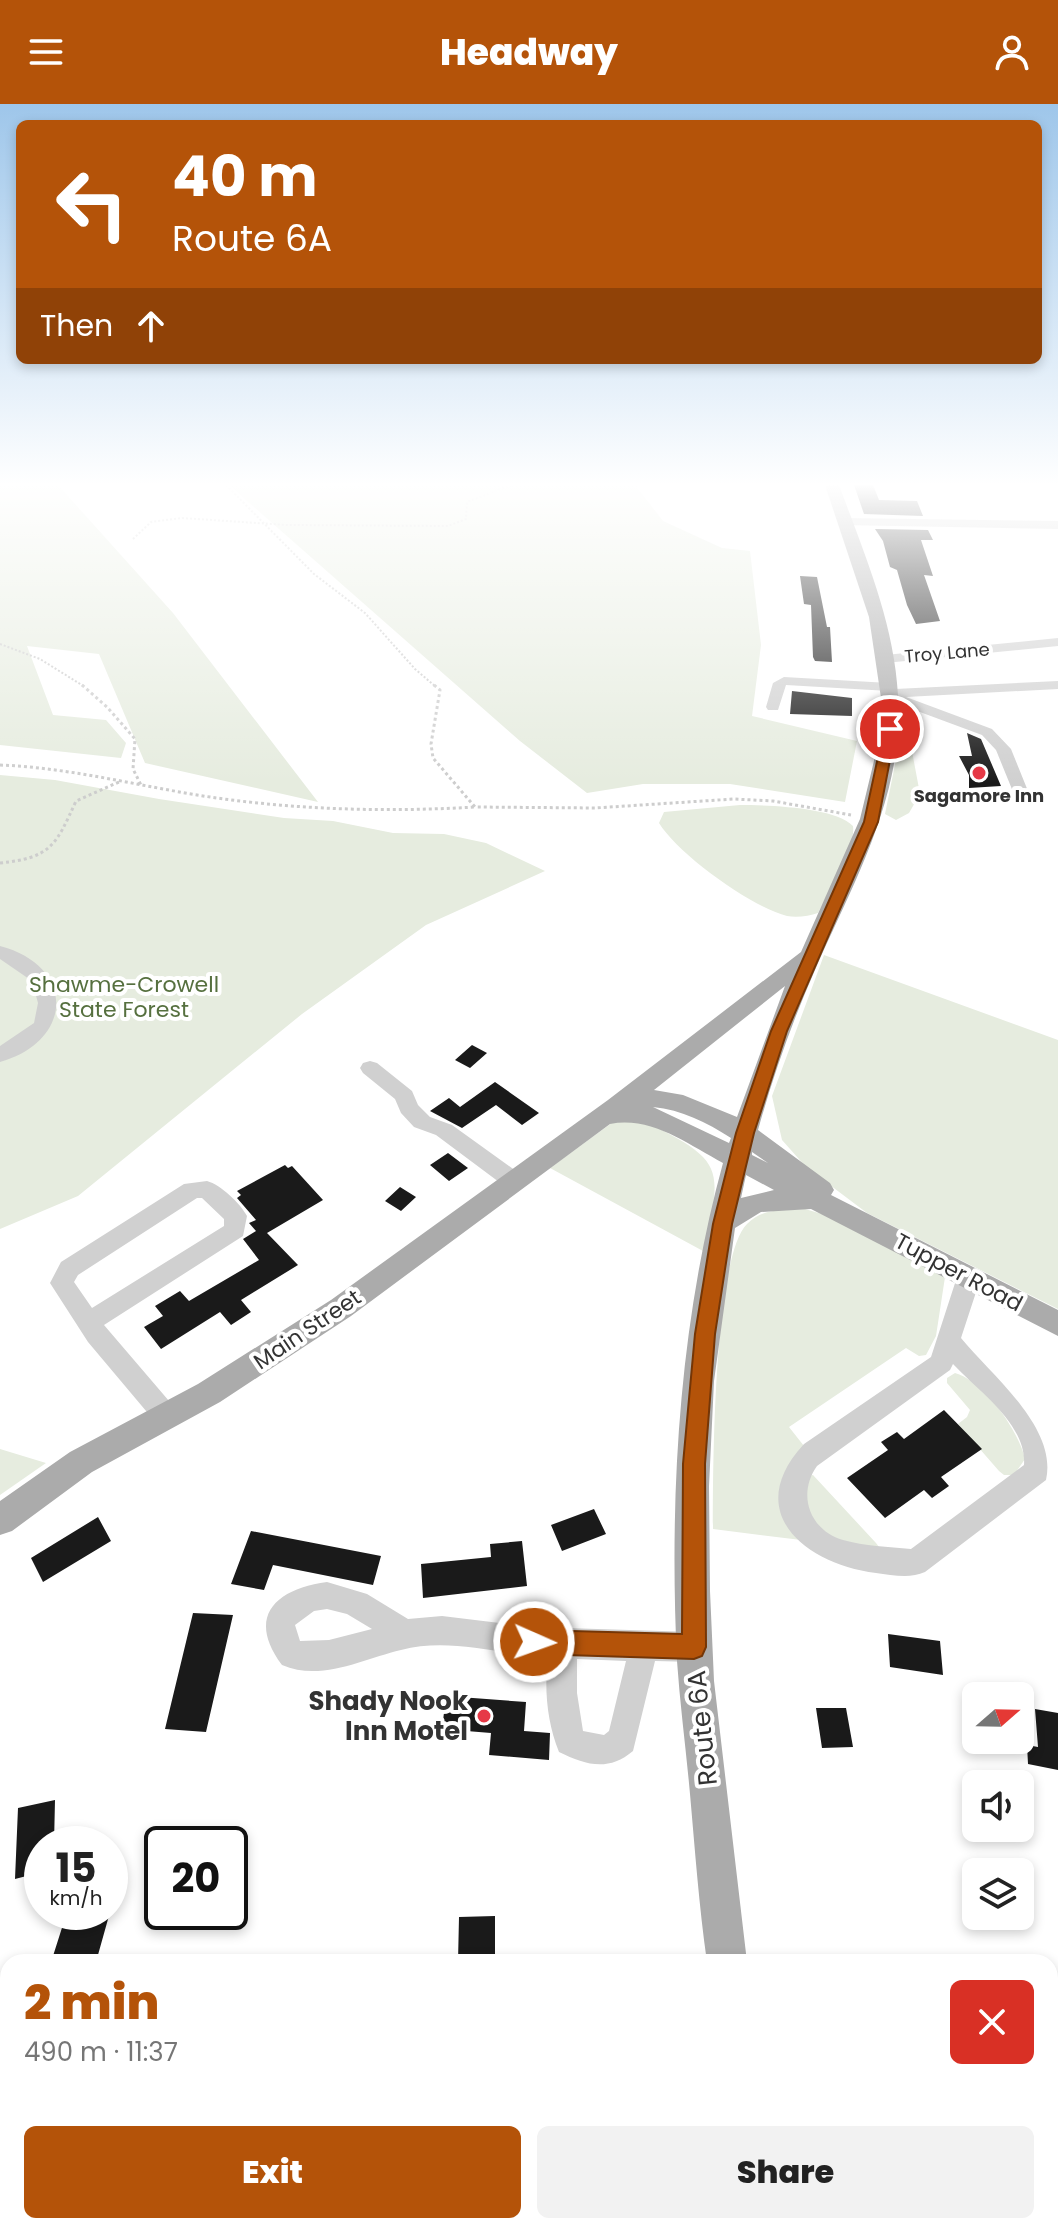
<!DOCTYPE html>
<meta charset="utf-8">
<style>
:root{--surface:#fff;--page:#f2f2f2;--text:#222;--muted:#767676;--accent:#b45309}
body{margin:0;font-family:Poppins,sans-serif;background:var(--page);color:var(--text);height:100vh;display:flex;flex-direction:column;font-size:30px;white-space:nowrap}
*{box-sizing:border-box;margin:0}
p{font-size:26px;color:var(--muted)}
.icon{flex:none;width:44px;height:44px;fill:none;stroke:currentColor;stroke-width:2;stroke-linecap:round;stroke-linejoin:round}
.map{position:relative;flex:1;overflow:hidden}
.drawer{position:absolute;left:0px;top:1850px;width:1058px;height:280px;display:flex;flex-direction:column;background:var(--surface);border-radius:24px 24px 0 0;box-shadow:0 4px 12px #0003}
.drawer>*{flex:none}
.banner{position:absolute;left:16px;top:16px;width:1026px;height:244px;border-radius:12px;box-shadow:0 4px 12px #0003;background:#b45309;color:#fff;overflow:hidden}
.needle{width:52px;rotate:70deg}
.fabs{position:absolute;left:962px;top:1578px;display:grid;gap:16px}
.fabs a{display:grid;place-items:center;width:72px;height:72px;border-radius:12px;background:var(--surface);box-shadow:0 4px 12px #0003;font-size:40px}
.speed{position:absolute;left:24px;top:1722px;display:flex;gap:16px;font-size:40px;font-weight:700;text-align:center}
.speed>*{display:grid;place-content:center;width:104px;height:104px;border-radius:50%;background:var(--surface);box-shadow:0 4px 12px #0003;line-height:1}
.speed small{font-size:20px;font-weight:400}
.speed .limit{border:4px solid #111;border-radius:12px;background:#fff;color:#111}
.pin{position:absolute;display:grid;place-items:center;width:68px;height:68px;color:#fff;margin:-34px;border:4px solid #fff;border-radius:50%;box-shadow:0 2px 8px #0007}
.me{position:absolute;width:88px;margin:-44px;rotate:92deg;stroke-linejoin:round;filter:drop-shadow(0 0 6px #0008)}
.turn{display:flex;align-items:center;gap:28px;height:168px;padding:0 24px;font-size:36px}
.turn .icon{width:104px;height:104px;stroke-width:2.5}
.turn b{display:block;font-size:56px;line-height:68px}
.then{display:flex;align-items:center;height:76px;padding:0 24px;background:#0003;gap:16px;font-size:30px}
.round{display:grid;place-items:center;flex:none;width:84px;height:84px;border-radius:12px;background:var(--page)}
.overview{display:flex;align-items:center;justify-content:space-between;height:136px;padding:0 24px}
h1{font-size:48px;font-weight:800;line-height:60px;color:var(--accent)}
.primary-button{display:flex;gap:16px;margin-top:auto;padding:16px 24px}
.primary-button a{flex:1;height:92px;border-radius:12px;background:var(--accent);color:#fff;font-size:32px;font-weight:800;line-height:92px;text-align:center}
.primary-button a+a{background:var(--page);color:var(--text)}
header{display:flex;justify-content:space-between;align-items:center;height:104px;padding:0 24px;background:var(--accent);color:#fff;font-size:36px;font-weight:800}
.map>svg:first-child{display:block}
</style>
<header><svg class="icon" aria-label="menu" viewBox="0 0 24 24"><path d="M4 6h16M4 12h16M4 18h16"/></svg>Headway<svg class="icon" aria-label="person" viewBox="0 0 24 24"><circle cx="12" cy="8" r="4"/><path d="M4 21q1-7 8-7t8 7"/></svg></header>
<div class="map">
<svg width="1058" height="2130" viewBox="0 0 1058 2130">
<rect width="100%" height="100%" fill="#fff"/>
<path fill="#e6ecdf" d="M0,381h58l115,128 145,189 -173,-39 -46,-109 -72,-8 26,69 53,5 20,23 -5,15 -121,-13z
M229,381h406l28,36 59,27 28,3 11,94 -9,71 105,25 -12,61 -115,-18h-87l-56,9 -67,-52z
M900,636l11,6 9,48 -11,19 -13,7 -11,-6z
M0,671l55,5 104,19 125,19 49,3 60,12 51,1 42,9 59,28 -119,54 -124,89 -224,182 -78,33z
M740,701c26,0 96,2 113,21 3,22 -25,66 -35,87 -9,3 -21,5 -31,3 -36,-9 -109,-62 -128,-93l5,-11z
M824,851l234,85v269l-191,-96 -61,-46 -24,-27 -10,-44z
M644,1017c81,40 79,46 59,130l-153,-83 63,-46z
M805,1105l24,7 116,61 -9,59 -10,19 -7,1 -13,-8 -117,79 15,19 -3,94 -88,-11c0,-54 0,-271 34,-305 15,-16 37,-14 58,-15z
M955,1269c29,8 64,58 70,86l-11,16h-10l-5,-4 -41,-47 9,-7 3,-7 -23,-27v-5z
M0,1345l46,14 -46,32z
M813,1371l63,68 3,4 -46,-1 -30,-31 6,-39z"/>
<path fill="#1a1a1a" d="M854,381h19l6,15 38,1 6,15 -59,-2z
M875,425l53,1 5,10h-12l12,36 -9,-1 16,46 -24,3 -9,-19 -10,-35 -7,-3 -7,-26z
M800,472l17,1 10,50h3l2,35 -17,-1 -2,-4 -2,-52 -7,-1z
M792,587l60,7v18l-62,-2z
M967,629l14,6 20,47 -32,2v-13l-10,-19h13z
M472,941l15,8 -17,15 -15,-8z
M495,978l44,31 -17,12 -26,-20 -34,23 -32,-17 19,-13 11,9z
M448,1049l20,15 -19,13 -19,-16z
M285,1061l3,3 4,-2 31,34 -56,33 31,32 -57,35 10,12 -20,13 -11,-13 -59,37 -17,-22 19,-11 -8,-10 25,-15 9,10 70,-41 -16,-21 13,-8 -7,-8 7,-3 -19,-22 4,-3 -4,-4z
M400,1083l16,10 -15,14 -16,-10z
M944,1306l38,39 -41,28 8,9 -17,12 -8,-8 -39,28 -38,-40 41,-28 -7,-8 16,-10 7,7z
M594,1405l12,25 -44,17 -11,-26z
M98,1413l13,24 -68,41 -12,-24z
M251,1427l130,25 -8,29 -100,-20 -9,25 -33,-6z
M522,1437l5,45 -104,12 -2,-34 70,-7 -1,-13z
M193,1509l40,2 -27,117 -41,-3z
M888,1530l52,7 3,34 -53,-8z
M446,1592l80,6 -2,29 26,2 -1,27 -60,-5 2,-22 -49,-4z
M816,1604h30l7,39 -31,1z
M1035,1605l23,4v57l-30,-6 -1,-19 11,2z
M55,1696l-1,44h-12v28l-27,7 3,-71z
M67,1808h43l-14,50 -43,-6z
M495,1812v46h-37l1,-45z"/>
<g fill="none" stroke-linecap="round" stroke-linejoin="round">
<path stroke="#cdcdcd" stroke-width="2" stroke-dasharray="2 2" stroke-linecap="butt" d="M226,381l88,89 51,39 50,56 21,18
M577,381h31
M133,435l18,-17 31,-4 105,7 161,1 18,-7 1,-17 44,-17
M0,540l40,15 45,28"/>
<path stroke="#cdcdcd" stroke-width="3" stroke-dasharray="3 3" stroke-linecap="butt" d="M82,581l25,22 28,32 -2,30 8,16
M434,581l6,5 -9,54 2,14 42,49 120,1 139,-9 39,2 78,14
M0,661c76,3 149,24 224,34 83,11 167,13 251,8
M0,759c51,-5 56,-18 76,-62l43,-19"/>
<path fill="#d0d0d0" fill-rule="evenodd" d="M845,414l213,3v8l-217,-4v-6z
M1058,534v8l-173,17 -7,-4 7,-4z
M784,573l105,6 5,1 1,5 163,-8v8l-152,8 86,32 19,20 21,52 -2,3h-12l-22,-54 -14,-15 -89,-33 -4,-11 -103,-6 -8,25h-10l-2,-3 7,-24z
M0,842c76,20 74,95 0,116v-16l34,-23 4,-20 -6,-22 -32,-22z
M370,957l7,2 35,28 6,14 12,12 22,8 71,51 3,6 -3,6 -8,2 -8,-2 -71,-53 -22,-8 -13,-14 -6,-14 -32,-26 -3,-5 3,-5z
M207,1077c14,4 33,22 40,35l-4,20 -139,89 71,83 4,8 -4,8 -9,3 -9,-3 -69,-82 -38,-59 11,-21 123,-78zM197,1094h5l22,21v7l-132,82 -18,-26 4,-7z
M969,1164l8,2 4,7 -20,61c29,36 97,89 85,142l-121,92c-15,7 -33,3 -49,1 -71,-9 -135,-61 -72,-129l127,-87 26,-80 4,-7zM953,1260c25,27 74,60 71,101l-113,84c-23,-2 -46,-3 -68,-9 -34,-10 -46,-46 -26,-74l133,-96z
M327,1478l40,12 41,25 34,-3 91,11 161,5 10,5 5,10 -5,10 -10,5 -39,-1 -22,90c-25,21 -47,14 -74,1 -12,-30 -15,-63 -11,-94 -49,-4 -99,-21 -147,-8 -38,9 -80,32 -119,15 -36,-48 -7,-76 45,-83zM327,1505l20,5 25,15 -43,11 -29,1 -5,-16 19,-14zM577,1555l49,2 -17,70 -5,4 -21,-4 -6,-38z
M447,2122h38l-1,8h-38z
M790,2122h81l3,8h-87z"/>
<path fill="#ababab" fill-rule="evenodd" d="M825,381h14c25,68 55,137 59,210 7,99 -45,188 -83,275 -23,52 -42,106 -57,160l72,53 4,7 -3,5 227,115v26l-247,-127 -50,3 -26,16 -21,153 -5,105 1,105 4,90 33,281h-40c-8,-56 -12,-112 -17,-168 -4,-45 -10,-89 -13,-133 -8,-165 2,-338 46,-498 -36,-19 -71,-47 -113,-39l-259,192 -131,86 -128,70 -80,59 -12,4v-34l70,-49 128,-68 133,-84 277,-200 193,-148 59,-133 19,-79 2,-42 -12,-81zM785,882l-48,131 -54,-22 -29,-5zM653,1003c29,3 53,15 78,31l-2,5zM752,1048l16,11 -16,-8zM746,1071l28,15 -33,8z
M750,2122h46l2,8h-46z"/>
</g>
<linearGradient id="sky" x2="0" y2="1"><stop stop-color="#9ec6ea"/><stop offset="0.56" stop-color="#fff"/><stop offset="1" stop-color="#fff" stop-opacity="0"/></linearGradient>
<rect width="1058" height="679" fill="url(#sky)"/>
<path fill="#b45309" stroke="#753606" stroke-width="2" d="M890,621l6,4 -18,93 -91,209 -33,102 -22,91 -17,110 -10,130 1,183 -4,9 -8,3 -160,-5 -9,-3 -4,-9 4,-8 9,-4 148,4 1,-170 12,-130 18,-110 23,-91 35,-102 93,-209 20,-93z"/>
<g fill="#e63946" stroke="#fff" stroke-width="3">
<circle cx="979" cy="669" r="8"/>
<circle cx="484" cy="1612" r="8"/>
</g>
<g text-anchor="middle" stroke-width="8" stroke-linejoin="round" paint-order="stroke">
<g font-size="18" fill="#333" stroke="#fff">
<text transform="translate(947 549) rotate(-5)" y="6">Troy Lane</text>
</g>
<g font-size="18" font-weight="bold" fill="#333" stroke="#fff">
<text x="979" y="698">Sagamore Inn</text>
</g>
<g font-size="22" fill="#56703f" stroke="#fff">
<text x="124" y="888">Shawme-Crowell<tspan x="124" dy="25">State Forest</tspan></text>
</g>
<g font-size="22" fill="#333" stroke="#fff">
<text transform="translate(959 1168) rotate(28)" y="8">Tupper Road</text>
<text transform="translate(307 1225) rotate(-34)" y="8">Main Street</text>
</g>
<g font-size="26" font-weight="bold" fill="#333" stroke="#fff" text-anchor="end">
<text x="468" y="1606">Shady Nook<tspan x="468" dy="30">Inn Motel</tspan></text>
</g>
<g font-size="26" fill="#333" stroke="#fff">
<text transform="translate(702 1624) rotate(-96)" y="9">Route 6A</text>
</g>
</g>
</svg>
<div class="fabs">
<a><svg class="needle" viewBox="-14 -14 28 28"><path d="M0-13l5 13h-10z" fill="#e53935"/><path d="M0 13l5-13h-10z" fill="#767676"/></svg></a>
<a><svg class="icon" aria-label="sound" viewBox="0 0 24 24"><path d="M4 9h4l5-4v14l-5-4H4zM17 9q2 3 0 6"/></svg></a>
<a><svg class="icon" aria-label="layers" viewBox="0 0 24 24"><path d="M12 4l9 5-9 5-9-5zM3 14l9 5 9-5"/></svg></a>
</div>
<div class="speed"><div>15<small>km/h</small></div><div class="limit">20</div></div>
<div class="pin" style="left:890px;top:625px;background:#d93025"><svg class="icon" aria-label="arrive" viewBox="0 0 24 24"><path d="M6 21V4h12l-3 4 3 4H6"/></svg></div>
<svg class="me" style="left:534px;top:1538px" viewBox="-20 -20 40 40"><circle r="17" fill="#b45309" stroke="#fff" stroke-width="3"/><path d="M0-11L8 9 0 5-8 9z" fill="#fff"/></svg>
<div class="banner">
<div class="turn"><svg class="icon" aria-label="left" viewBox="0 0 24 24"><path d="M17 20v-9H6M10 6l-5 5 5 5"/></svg><div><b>40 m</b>Route 6A</div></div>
<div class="then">Then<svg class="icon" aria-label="ahead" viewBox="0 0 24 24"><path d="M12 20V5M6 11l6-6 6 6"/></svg></div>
</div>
<section class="drawer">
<div class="overview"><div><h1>2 min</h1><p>490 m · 11:37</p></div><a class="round" style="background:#d93025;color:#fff"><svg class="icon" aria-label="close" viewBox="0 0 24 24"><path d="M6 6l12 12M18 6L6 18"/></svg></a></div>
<div class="primary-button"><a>Exit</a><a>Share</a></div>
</section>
</div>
